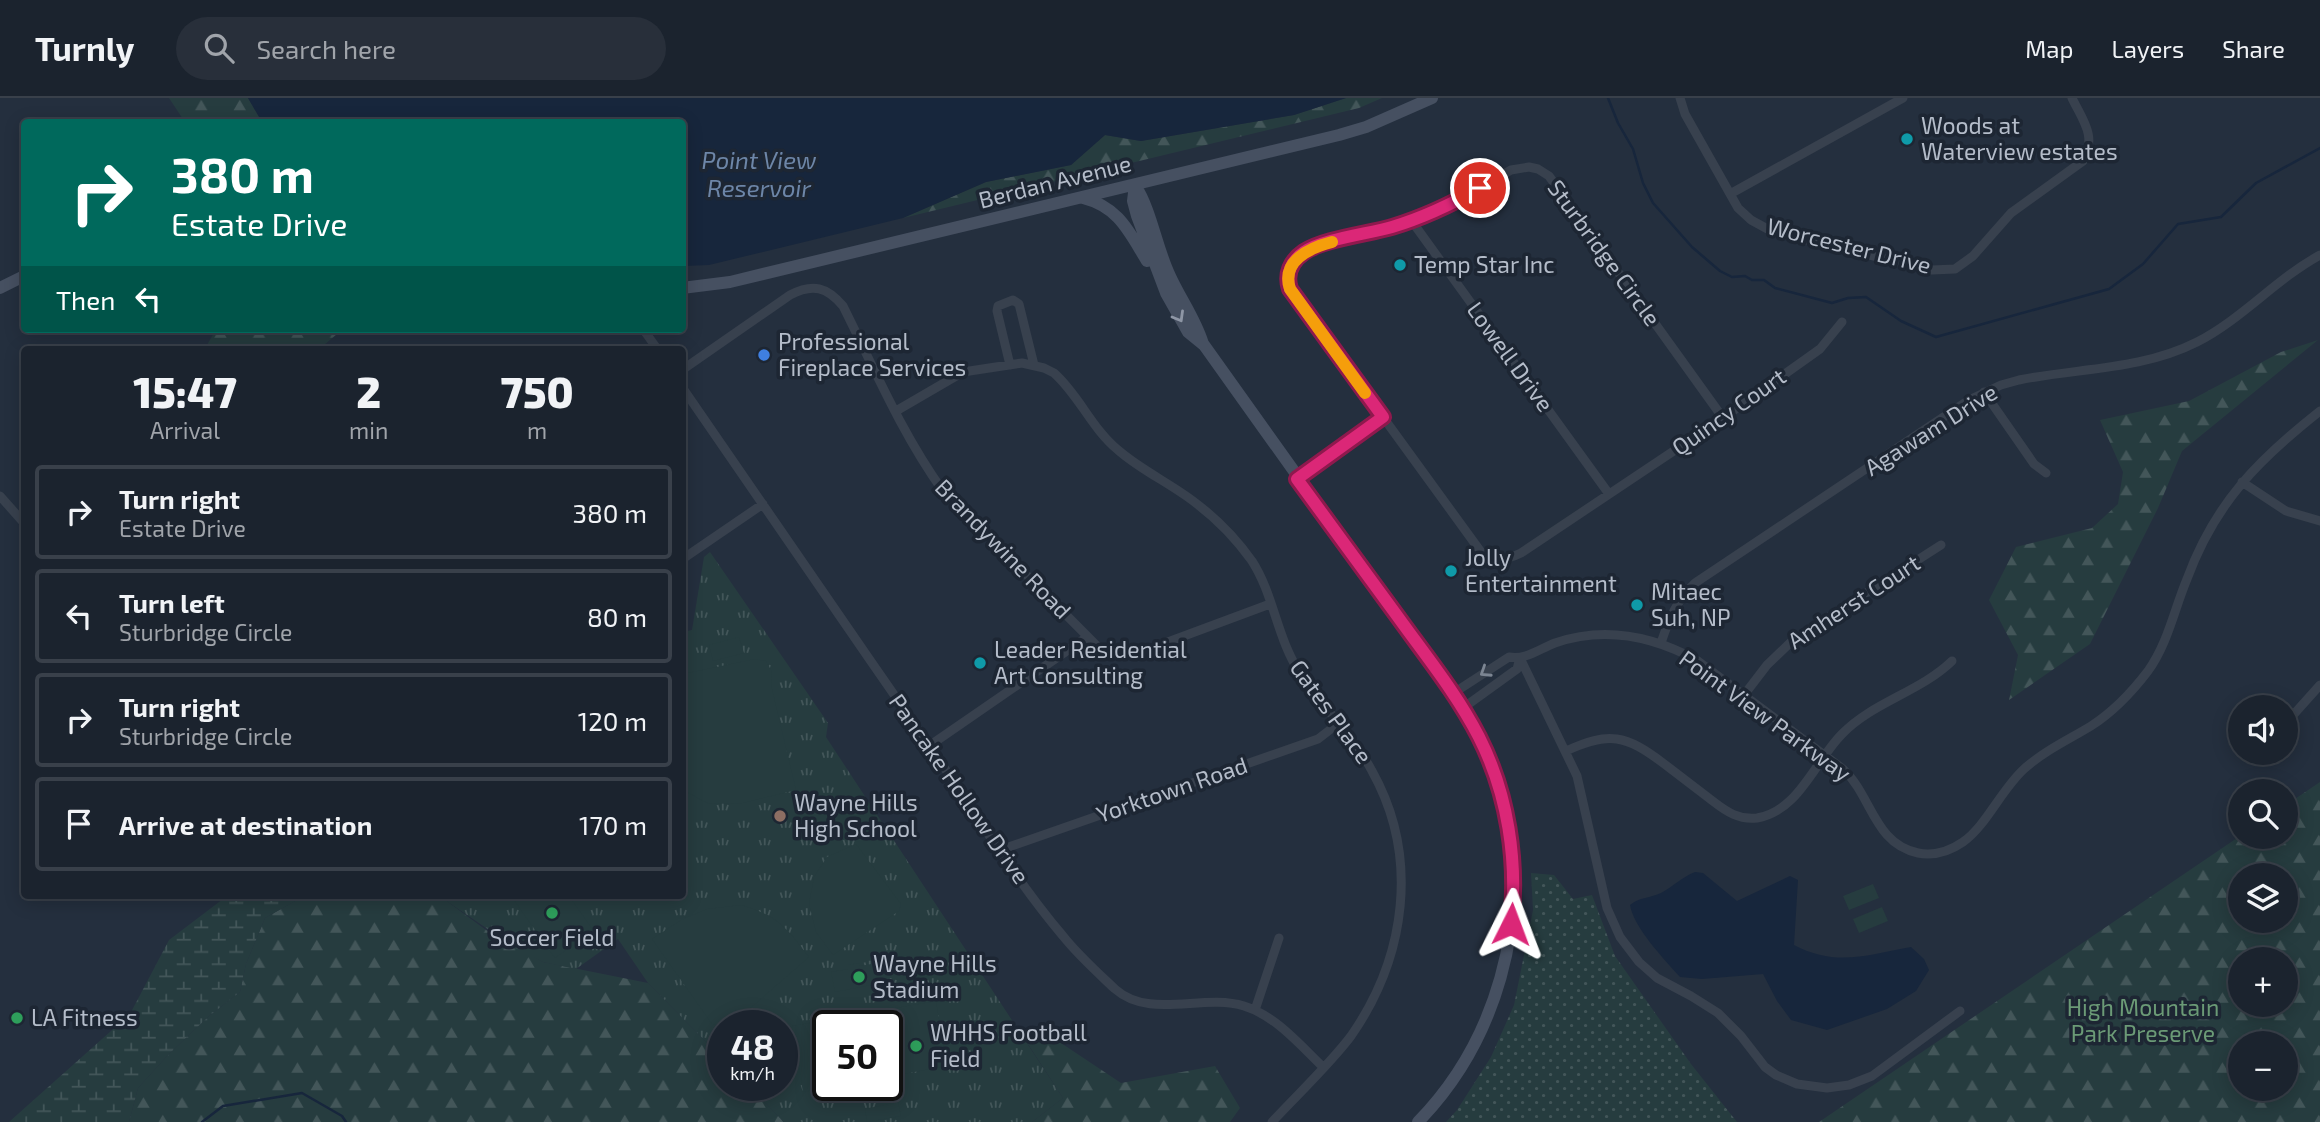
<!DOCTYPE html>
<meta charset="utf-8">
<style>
:root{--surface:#1b232e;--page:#282f3a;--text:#f1f3f6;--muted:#a0a4aa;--line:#39404a}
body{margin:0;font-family:"Exo 2",sans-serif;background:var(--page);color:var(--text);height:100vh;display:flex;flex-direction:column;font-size:26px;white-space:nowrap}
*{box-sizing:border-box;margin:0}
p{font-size:23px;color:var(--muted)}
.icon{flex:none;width:38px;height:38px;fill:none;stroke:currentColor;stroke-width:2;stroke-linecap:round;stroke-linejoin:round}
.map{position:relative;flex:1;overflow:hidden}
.sheet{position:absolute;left:21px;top:248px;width:665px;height:553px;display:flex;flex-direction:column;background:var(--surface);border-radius:7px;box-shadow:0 4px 18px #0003,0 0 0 2px var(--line)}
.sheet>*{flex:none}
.banner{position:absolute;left:21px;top:21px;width:665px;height:214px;border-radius:7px;box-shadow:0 4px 18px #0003,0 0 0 2px var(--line);background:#00695c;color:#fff;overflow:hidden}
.buttons{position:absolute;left:2228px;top:597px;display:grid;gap:14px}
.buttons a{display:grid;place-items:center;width:70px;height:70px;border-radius:50%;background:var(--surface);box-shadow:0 4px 18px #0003,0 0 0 2px var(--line);font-size:35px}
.speed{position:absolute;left:707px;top:912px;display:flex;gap:14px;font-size:35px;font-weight:700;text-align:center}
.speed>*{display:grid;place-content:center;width:91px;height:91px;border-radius:50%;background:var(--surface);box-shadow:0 4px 18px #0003,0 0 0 2px var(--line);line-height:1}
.speed small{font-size:18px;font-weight:400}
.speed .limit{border:4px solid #111;border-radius:10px;background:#fff;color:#111}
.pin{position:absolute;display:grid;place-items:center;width:60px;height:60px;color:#fff;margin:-30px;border:4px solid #fff;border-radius:50%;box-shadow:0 2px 7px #0007}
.me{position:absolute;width:77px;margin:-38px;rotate:3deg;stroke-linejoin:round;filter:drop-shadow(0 0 5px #0008)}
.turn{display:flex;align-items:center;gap:24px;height:147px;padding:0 35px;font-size:32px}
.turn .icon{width:91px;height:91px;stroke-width:2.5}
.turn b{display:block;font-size:49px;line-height:60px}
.then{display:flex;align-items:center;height:66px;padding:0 35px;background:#0003;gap:14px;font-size:26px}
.eta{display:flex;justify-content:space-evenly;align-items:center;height:119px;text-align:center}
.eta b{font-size:42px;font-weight:800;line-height:49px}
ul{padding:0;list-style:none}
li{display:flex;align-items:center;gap:21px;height:94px;margin:0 14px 10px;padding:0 21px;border:4px solid var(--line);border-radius:7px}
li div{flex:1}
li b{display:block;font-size:26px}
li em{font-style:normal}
header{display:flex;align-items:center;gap:42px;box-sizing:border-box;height:98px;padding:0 35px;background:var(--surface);border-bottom:2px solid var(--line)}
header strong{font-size:33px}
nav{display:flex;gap:38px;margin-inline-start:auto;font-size:24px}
.search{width:490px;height:63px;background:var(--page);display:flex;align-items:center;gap:18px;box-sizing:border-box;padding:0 24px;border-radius:38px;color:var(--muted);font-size:26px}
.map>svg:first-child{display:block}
</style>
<header>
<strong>Turnly</strong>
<div class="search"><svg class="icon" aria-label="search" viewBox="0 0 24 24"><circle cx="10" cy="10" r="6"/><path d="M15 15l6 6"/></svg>Search here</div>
<nav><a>Map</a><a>Layers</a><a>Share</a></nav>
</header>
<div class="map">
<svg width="2320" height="1024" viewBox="0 0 2320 1024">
<defs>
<pattern id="grass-dots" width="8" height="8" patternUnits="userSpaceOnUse" patternTransform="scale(1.75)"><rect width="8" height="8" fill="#263c3f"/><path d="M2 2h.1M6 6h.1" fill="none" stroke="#435659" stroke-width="1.8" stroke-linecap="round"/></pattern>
<pattern id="forest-firs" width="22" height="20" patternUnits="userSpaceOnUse" patternTransform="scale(1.75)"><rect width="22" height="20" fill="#263c3f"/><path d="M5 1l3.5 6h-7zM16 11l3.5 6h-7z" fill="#435659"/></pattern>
<pattern id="wetland-marsh" width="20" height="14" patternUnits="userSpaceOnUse" patternTransform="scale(1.75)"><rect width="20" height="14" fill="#263c3f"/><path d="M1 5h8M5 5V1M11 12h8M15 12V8" fill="none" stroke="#435659"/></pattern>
<pattern id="park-tufts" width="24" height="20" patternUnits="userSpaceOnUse" patternTransform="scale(1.75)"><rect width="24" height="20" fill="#263c3f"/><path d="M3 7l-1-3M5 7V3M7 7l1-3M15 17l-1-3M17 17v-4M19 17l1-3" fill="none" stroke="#435659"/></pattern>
</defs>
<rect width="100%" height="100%" fill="#242f3e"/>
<path fill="url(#grass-dots)" d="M1531,775l23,2 19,24 19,-4 23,61 76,108 46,58h-291l11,-12 34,-53 23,-52 19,-95z"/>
<path fill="url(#forest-firs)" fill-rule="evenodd" d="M169,0h79l14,24h-77z
M1346,0h36l-23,10 -456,110 83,-36 85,-17 34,-30 36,6 153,-26z
M216,231h127l-25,21h-109l-3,-3z
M2318,242l-136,111 -24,57 -68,136 -81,56 9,-45 -29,-55 27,-53 76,-19 26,-24 5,-32 -23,-52 89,-19 92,-49z
M2320,684v340h-501l421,-286h46v-31zM2286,777v45h-46v-45zM2286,861v45h-46v-45zM2240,945h46v45h-46z
M304,798h141l3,6 38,28 57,32 105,21 75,76v26h25l36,37h-655l9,-34 30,-33 41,-39 31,-24 6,-28 19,-46z
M1037,929l84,56 94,-17 25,42 -10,14h-198l31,-24 -39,-60z"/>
<path fill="url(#wetland-marsh)" d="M227,798h77l-39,22 -19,46 -6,28 -31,24 -41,39 -30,33 -9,34h-120l121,-108 39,-74z"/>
<path fill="url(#park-tufts)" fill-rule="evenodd" d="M710,454l118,171 -2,14 237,361 -31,24h-248l-36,-37h34v-59h-59v33l-75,-76 -30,-44 -42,30 -33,-7 -29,-15 -66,-45 -3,-6h237l1,-264 9,-2 12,-73zM828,928h59v59h-59z"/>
<path fill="#263c3f" d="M739,539l5,16 -31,8 -4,-16z
M755,561l11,2 6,11 -1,13 25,105 -53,13 -34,1 -26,-14v-116z
M856,746l45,60 -2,7 -66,44 -17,-23 -7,-28 5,-27 13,-20z
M1873,786l6,14 -30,12 -6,-14z
M511,798h58l24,34 -38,28z
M741,807c37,11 45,22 68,52l-78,68 -19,-1 -60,-85 29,-19 26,-11z
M1882,809l6,14 -29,12 -6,-14z
M883,864l4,20 -52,10 -4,-20 17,-3v-4l11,-2 1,3z
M936,903l11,65 -60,11v-51h-59v59h13l-38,7 -11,-66z
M898,1004l3,14 -34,6 -2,-13z"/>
<path fill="#17263c" d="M248,0h1098l-52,17 -153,26 -36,-6 -34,30 -85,17 -83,36 -194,47 -26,1 -1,-144h-420z
M1695,774l8,1 34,28 53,-25 8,4 -4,65c42,22 73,10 117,2l13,12 5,11 -13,21 -29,18 -60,21 -36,-10 -14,-19 -14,-27 -61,5 -22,-2c-16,-18 -46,-49 -50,-72 9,-8 21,-7 31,-12 13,-7 21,-16 34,-21z"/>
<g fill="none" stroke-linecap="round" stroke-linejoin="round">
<path stroke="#17263c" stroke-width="2.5" d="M1608,0l10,25 15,26 10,34 10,20 39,44 28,24 12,6 13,-1 7,4h12l11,8 57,15 16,-5 18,-1 35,24 35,16 173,-48 34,-25 35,-40 43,-7 35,-34 64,-35
M202,1024l21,-16 79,-13 40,23 4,6"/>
<path stroke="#38414e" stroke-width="9" d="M1680,0l5,16 53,94 13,12 22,12 159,38 23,-1 18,-13 38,-43 72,-52c14,-25 0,-40 -11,-63
M1730,96l173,-96
M1411,122l198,274
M643,231l15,21
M1010,267l-13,-54 1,-5 15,-6 6,4 15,61
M682,272l108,-75c23,-12 37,-8 53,11 31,62 59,128 100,185l155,156 20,6 31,-4 121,-45
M682,289c82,119 164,239 247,358 44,64 84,132 134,191 15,19 34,36 52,53 35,31 88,4 129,17 32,10 55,38 79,61
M1984,294l50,72 12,9
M896,313l67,-39 59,-9 22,5 10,5c25,22 38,56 64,77 24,21 54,34 79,54 21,16 40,36 55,57 22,34 25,78 48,112 22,34 53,62 72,98 48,86 34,186 -21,265 -21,28 -54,59 -79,86
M1723,320l-174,-242 -11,-7 -9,-2 -18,3 -44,25 -34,16 -40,16 -83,22 -15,11 -4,7 -3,15 2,7 191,263c13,9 26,8 40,1l202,-135 97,-69 22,-27
M1297,381l86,-62
M2242,384l44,29 34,10
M0,398l24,27
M684,460l79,-54
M1661,545c8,-24 15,-42 34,-60l274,-183 32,-15 18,-5c59,-12 123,-10 178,-38 45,-23 79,-63 123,-87
M1520,560l57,118 30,132 13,29 19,25 18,16 34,18 27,17 23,23 24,31 11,8 21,9 30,4 22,-3 23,-9 88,-65
M1452,596l57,-37c17,3 30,-8 46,-14 50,-17 98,-7 143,18l145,108c29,27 31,75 75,84 16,3 32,-2 45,-11 23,-16 38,-52 61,-73 20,-18 44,-29 67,-43 22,-14 41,-34 57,-55 20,-28 26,-61 39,-92 28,-76 71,-119 133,-168
M1744,597l23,-30 26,-25 148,-95
M1463,610l54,-39 3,-11
M2286,625l34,-38
M929,648l158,-109
M1566,653c43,-20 60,-16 97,12 17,13 34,26 51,39 13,10 25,18 43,16 42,-7 58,-57 85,-84 31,-32 78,-42 110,-73
M1000,752l318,-111 13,-10 5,-9
M1255,912l24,-72"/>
<path stroke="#465061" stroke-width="12" d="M1135,87l-2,16 4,15 29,77 22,39 16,13 259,363c18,33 34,66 42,103 26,110 -9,231 -87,311
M1135,87c17,27 21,62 35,91 11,24 26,44 33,68
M1083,100c36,9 46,34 64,63
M0,190l24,-12
M682,190l48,-6 609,-147 27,-8 66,-29"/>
</g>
<defs><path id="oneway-chevron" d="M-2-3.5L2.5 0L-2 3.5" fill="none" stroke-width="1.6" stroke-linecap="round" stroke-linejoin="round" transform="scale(1.75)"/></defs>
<use stroke="#8e96a5" href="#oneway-chevron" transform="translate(1179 219) rotate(60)"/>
<use stroke="#7c8592" href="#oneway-chevron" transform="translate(1485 574) rotate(147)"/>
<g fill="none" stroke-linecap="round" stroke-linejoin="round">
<defs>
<path id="route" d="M1480,90c-28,16 -58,30 -88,39 -24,7 -69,12 -88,25 -13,9 -19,22 -14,37l93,128 -86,62c34,46 67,92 101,138 28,39 59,77 81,120 29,57 39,124 32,187"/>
</defs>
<use href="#route" stroke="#8e194d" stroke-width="18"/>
<use href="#route" stroke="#db2777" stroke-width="12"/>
<path stroke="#f59e0b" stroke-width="12" d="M1332,144c-23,6 -51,19 -42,47l75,104"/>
</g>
<g fill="#0f9aa8" stroke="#1d2633" stroke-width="2.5">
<circle cx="1907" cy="41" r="7"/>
<circle cx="1400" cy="167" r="7"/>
<circle cx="1451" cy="473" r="7"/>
<circle cx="1637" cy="507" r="7"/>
<circle cx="980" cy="565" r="7"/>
</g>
<circle fill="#3f7fe0" stroke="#1d2633" stroke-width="2.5" cx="764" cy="257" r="7"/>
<circle fill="#8d6e63" stroke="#1d2633" stroke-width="2.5" cx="780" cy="718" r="7"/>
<g fill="#2e9e5b" stroke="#1d2633" stroke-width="2.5">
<circle cx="552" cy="815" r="7"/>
<circle cx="859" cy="879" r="7"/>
<circle cx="17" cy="920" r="7"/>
<circle cx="916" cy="948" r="7"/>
</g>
<g text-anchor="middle" stroke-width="7" stroke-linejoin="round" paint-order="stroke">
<g font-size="23" fill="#b4bcc9" stroke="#1d2633" text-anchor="start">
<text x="1921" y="36">Woods at<tspan x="1921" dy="26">Waterview estates</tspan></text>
<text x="1414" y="175">Temp Star Inc</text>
<text x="778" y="252">Professional<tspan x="778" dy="26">Fireplace Services</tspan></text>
<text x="1465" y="468">Jolly<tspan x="1465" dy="26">Entertainment</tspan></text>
<text x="1651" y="502">Mitaec<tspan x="1651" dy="26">Suh, NP</tspan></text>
<text x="994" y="560">Leader Residential<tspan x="994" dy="26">Art Consulting</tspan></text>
<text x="794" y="713">Wayne Hills<tspan x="794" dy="26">High School</tspan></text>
<text x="552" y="848" text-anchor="middle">Soccer Field</text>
<text x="873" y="874">Wayne Hills<tspan x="873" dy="26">Stadium</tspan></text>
<text x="31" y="928">LA Fitness</text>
<text x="930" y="943">WHHS Football<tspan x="930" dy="26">Field</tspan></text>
</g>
<g font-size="23" fill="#b4bcc9" stroke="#1d2633">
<text transform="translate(1055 84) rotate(-14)" y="8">Berdan Avenue</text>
<text transform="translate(1849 148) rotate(14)" y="8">Worcester Drive</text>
<text transform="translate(1604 155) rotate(54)" y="8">Sturbridge Circle</text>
<text transform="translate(1510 259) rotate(54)" y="8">Lowell Drive</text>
<text transform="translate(1729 314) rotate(-35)" y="8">Quincy Court</text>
<text transform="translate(1931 332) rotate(-32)" y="8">Agawam Drive</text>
<text transform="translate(1003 451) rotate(46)" y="8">Brandywine Road</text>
<text transform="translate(1854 504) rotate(-33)" y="8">Amherst Court</text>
<text transform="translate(1331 614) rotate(54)" y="8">Gates Place</text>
<text transform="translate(1765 618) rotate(36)" y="8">Point View Parkway</text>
<text transform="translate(959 691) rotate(55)" y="8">Pancake Hollow Drive</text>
<text transform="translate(1172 692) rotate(-19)" y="8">Yorktown Road</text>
</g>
<g font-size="23" fill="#6b9a76" stroke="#1d2633">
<text x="2143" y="918">High Mountain<tspan x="2143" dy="26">Park Preserve</tspan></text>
</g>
<g font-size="24" font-style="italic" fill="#6d86a8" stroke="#1d2633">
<text x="759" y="71">Point View<tspan x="759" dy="28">Reservoir</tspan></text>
</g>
</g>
</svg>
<div class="buttons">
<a><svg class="icon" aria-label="sound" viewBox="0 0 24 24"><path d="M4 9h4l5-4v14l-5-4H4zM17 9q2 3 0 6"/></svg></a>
<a><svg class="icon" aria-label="search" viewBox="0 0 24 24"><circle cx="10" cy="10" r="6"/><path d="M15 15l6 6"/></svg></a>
<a><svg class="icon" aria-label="layers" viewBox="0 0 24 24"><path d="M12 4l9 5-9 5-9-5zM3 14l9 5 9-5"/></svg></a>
<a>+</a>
<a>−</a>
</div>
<div class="speed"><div>48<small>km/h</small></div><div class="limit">50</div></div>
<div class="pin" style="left:1480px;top:90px;background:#d93025"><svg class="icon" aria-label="arrive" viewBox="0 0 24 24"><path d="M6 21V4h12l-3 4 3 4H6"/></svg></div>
<svg class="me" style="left:1511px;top:826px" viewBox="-20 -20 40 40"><path d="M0-17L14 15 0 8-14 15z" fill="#db2777" stroke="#fff" stroke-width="4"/></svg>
<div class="banner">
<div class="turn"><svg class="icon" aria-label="right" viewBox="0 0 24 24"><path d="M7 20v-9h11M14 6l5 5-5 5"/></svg><div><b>380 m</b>Estate Drive</div></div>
<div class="then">Then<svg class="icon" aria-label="left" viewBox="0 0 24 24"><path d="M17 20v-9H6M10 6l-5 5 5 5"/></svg></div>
</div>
<section class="sheet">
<div class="eta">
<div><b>15:47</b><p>Arrival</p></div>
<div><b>2</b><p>min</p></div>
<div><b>750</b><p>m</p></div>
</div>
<ul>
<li><svg class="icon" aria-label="right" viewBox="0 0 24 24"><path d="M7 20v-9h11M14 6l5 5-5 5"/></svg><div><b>Turn right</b><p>Estate Drive</p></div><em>380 m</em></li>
<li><svg class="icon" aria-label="left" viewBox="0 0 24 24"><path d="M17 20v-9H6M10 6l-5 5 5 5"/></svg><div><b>Turn left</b><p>Sturbridge Circle</p></div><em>80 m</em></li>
<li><svg class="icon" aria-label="right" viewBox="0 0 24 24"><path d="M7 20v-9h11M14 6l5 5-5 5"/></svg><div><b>Turn right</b><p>Sturbridge Circle</p></div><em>120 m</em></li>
<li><svg class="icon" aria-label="arrive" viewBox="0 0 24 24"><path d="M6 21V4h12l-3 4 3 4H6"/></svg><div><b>Arrive at destination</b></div><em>170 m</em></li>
</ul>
</section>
</div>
